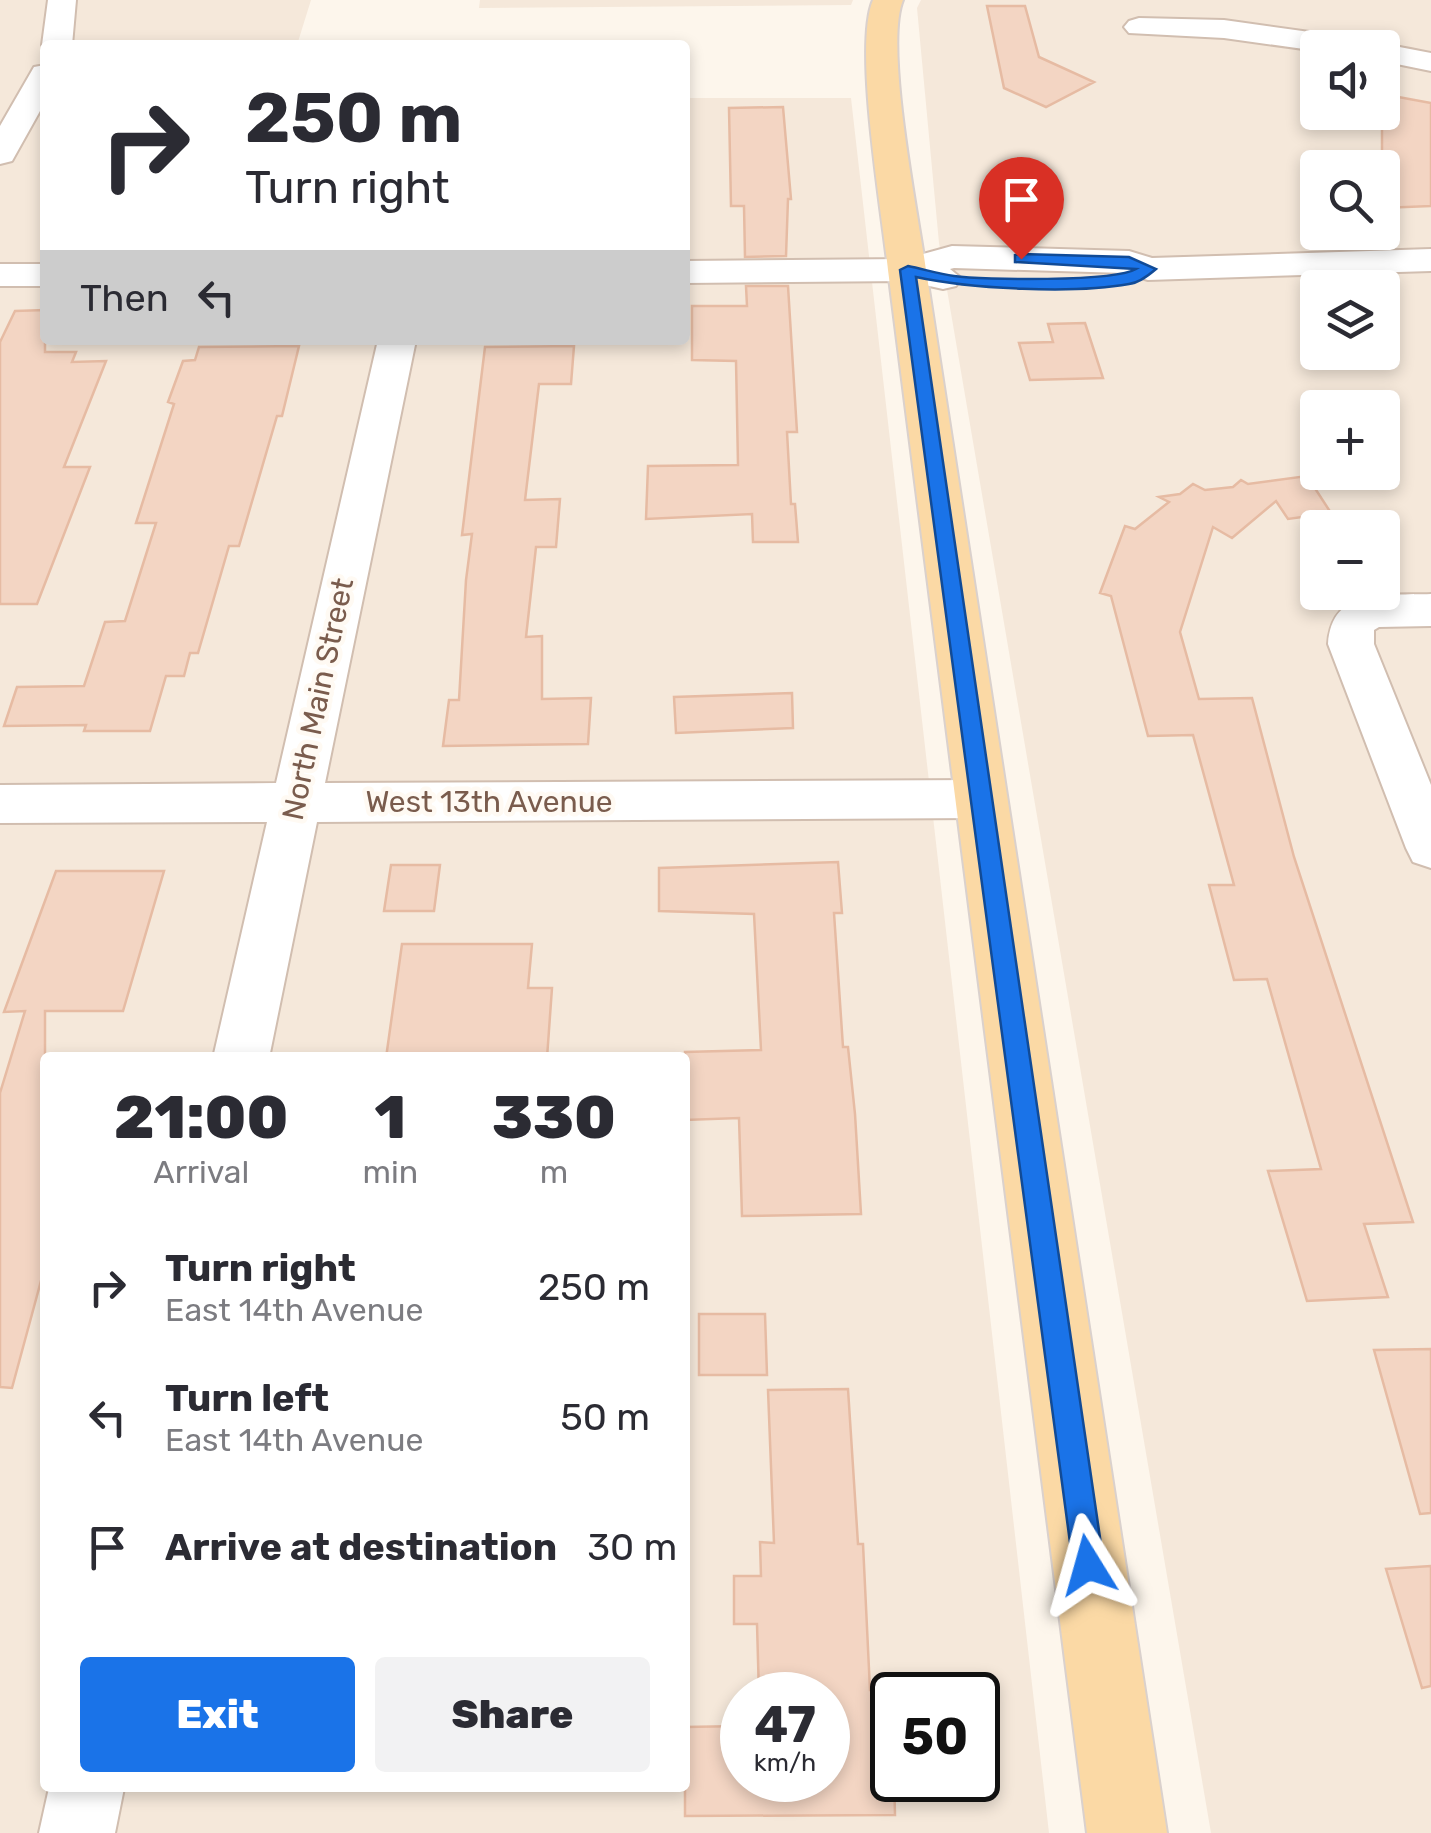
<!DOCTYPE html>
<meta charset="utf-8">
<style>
:root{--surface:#fff;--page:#f2f2f3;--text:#2b2b33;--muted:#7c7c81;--accent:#1a73e8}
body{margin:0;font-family:Rubik,sans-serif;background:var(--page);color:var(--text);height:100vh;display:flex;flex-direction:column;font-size:38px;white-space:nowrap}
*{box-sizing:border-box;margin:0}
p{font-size:32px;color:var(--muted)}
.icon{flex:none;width:55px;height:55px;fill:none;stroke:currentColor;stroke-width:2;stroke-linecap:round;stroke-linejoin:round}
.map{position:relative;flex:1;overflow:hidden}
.sheet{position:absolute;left:40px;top:1052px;width:650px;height:740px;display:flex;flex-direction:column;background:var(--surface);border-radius:10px;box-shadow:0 5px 15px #0003}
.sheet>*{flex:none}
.banner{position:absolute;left:40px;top:40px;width:650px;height:305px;border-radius:10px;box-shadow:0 5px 15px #0003;background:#fff;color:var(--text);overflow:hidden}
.tools{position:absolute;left:1300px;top:30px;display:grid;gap:20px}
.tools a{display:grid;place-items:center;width:100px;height:100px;border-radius:10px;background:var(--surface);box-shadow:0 5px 15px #0003;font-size:50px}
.speed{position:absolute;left:720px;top:1672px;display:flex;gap:20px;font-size:50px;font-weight:700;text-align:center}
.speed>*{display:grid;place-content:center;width:130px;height:130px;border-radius:50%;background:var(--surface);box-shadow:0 5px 15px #0003;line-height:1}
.speed small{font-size:25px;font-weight:400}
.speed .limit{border:5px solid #111;border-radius:15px;background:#fff;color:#111}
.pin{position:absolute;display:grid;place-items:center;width:85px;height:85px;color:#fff;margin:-102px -42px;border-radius:50% 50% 50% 0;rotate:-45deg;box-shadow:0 0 10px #0007}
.pin .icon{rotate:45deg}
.me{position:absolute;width:110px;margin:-55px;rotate:352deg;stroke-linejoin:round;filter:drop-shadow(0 0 8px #0008)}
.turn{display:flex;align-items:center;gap:35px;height:210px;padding:0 40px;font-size:45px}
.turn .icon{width:130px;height:130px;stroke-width:2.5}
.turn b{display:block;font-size:70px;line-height:85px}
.then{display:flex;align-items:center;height:95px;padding:0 40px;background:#0003;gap:20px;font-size:38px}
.eta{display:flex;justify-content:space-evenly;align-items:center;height:170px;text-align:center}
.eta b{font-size:60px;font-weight:800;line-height:70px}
.primary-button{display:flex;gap:20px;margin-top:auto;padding:20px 40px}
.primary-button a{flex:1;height:115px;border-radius:10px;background:var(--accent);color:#fff;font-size:40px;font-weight:800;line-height:115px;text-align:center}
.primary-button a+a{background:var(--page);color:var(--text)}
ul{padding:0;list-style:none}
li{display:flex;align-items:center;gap:30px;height:130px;padding:0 40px}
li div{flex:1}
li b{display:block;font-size:38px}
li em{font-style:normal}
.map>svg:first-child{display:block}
</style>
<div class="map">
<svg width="1431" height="1833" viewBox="0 0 1431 1833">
<rect width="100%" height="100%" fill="#fdf6ec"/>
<path fill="#f5e8da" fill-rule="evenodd" d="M0,0h311l-14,45h-252v295h640v-242h166l198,1735h-1049zM45,1058h640v730h-640zM742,1695h86v85h-86zM892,1695h86v85h-86z
M480,0h373l-2,5 -372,3z
M921,0h510v1833h-220l-272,-1590 -22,-235zM1318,48h64v64h-64zM1318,168h64v64h-64zM1318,288h64v64h-64zM1318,408h64v64h-64zM1318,528h64v64h-64z"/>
<path fill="#f3d5c3" stroke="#e6bba3" stroke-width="2.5" d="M987,6h38l14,51 55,25 -48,25 -42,-19z
M1382,94l49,9v103l-49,2z
M783,107l8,92h-3l-2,57 -41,1 -1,-51h-13l-2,-98z
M746,286h42l9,146h-10l4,72h4l3,38h-45l-1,-28 -106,5 2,-53 90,-1 -2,-104 -44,-1v-54h55z
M45,310v42h31l-4,10 34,-1 -42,106h26l-53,137h-37v-262l15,-31z
M1085,323l18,55 -73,2 -11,-37 34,-1 -5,-18z
M299,346l-17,70h-5l-38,130h-10l-31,107h-8l-6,23h-18l-16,55h-66l2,-6 -82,1 13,-39 67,-1 21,-64 20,-1 31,-98h-20l38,-119 -6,-2 15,-41 12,-1 4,-13z
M574,346l-3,38h-32l-14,116 35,-1 -4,48h-20l-10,90 16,-1v63l49,-1 -3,46 -145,2 6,-46h10l7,-120 6,-46 -10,1 23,-188z
M1307,476l24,37 -43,6 -12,-18 -44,37 -19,-11 -33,105 19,67 53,-1 42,159 119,365 -49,2 24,73 -81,4 -39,-130 53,-2 -54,-190 -33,1 -25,-95h25l-41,-150 -45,1 -37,-140 -11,-3 25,-67 10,3 34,-27 -10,-5 21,-3 13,-10 12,6 28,-3 8,-7 7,4z
M792,693l1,35 -117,5 -2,-36z
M838,862l4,51h-8l9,134h5l7,67 6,100 -119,2 -3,-98 -54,2v-68l76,-2 -7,-136 -95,-3v-43z
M391,865h49l-6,46h-50z
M56,871h108l-41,140h-78v255l-33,122 -12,-1v-294l25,-82 -21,1z
M402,944h130l-4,44h24l-5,70h-161z
M699,1314h66l2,61h-68z
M1431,1349v164l-11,1 -46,-164z
M848,1389l10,155h5l7,146h22l3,125 -210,1v-89l57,-1v54h86v-85h-69l-2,-71h-23v-48h27l-1,-34 14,1 -6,-153z
M1431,1566v120l-9,2 -36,-119z"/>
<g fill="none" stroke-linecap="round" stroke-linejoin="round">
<defs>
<path id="minor" d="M48,0h28l-4,45h-27v4l-3,-4z
M1139,18l85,2 136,19c22,5 46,9 71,14v18l-49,-10v-13h-64v3l-94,-13 -95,-5 -5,-6 5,-6z
M45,65v37l-33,59 -12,3v-38l34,-59z
M952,246l177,5 23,7 279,-9v22l-283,9 -24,-7 -170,-5 -4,1 11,9 -5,8 -13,3 -36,-8 -222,2v-22l220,-2z
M0,264h45v22h-45z
M378,340h38l-91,443 654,-3 17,5 8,14 -8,14 -17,5 -662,4 -48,236h-56l54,-236 -267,1v-38l276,-2z
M1431,594v32l-52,1 -5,3v14l57,141v83l-18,-6 -7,-14 -78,-204c4,-58 58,-48 103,-50z
M49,1788h75l-9,45h-76z"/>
<path id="major" d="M873,0h30c-19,46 15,213 23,270l241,1563h-80l-199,-1563c-6,-58 -35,-224 -15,-270z"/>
</defs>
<use href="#minor" stroke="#d1beb0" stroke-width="4"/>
<use href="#major" stroke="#dad1cd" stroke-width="4"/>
<use href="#minor" fill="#fff" fill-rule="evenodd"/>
<use href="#major" fill="#fbd9a5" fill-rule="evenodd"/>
</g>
<path fill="#1a73e8" stroke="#114b97" stroke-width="2.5" d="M1021,254l108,3 27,12c-7,6 -17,14 -27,15 -55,10 -158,5 -213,-7l188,1288 -5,10 -11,5 -10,-5 -5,-10 -173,-1295 8,-4c15,3 31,8 46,10 29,4 160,6 182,-7l-121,-7v-7z"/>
<g text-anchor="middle" stroke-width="9" stroke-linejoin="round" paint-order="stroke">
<g font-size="30" fill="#7a5c4d" stroke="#fffaf3">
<text transform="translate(318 699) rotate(-78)" y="10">North Main Street</text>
<text x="489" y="812">West 13th Avenue</text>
</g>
</g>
</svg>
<div class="tools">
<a><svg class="icon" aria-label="sound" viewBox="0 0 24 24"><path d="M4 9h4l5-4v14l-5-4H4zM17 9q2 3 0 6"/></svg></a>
<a><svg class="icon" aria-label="search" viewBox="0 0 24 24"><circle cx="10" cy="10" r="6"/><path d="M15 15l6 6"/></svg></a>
<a><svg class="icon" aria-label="layers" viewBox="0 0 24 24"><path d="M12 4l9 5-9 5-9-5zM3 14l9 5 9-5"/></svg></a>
<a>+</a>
<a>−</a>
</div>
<div class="speed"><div>47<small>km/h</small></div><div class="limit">50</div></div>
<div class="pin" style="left:1021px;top:259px;background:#d93025"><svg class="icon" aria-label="arrive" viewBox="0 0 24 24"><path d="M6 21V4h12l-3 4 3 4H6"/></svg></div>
<svg class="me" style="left:1088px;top:1565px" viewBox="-20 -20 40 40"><path d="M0-17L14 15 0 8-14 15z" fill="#1a73e8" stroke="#fff" stroke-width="4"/></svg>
<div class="banner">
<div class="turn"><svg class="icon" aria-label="right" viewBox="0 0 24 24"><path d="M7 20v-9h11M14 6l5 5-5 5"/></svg><div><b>250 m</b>Turn right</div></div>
<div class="then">Then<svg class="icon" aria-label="left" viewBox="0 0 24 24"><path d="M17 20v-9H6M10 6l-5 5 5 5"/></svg></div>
</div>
<section class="sheet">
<div class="eta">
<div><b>21:00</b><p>Arrival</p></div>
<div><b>1</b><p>min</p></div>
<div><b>330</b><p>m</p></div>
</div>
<ul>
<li><svg class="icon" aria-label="right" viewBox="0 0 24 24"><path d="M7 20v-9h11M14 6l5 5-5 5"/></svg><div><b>Turn right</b><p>East 14th Avenue</p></div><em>250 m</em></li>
<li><svg class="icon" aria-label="left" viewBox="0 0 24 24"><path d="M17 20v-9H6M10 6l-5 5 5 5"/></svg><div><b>Turn left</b><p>East 14th Avenue</p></div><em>50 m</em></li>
<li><svg class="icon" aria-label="arrive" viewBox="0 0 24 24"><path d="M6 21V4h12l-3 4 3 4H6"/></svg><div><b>Arrive at destination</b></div><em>30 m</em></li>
</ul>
<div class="primary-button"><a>Exit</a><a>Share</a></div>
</section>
</div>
